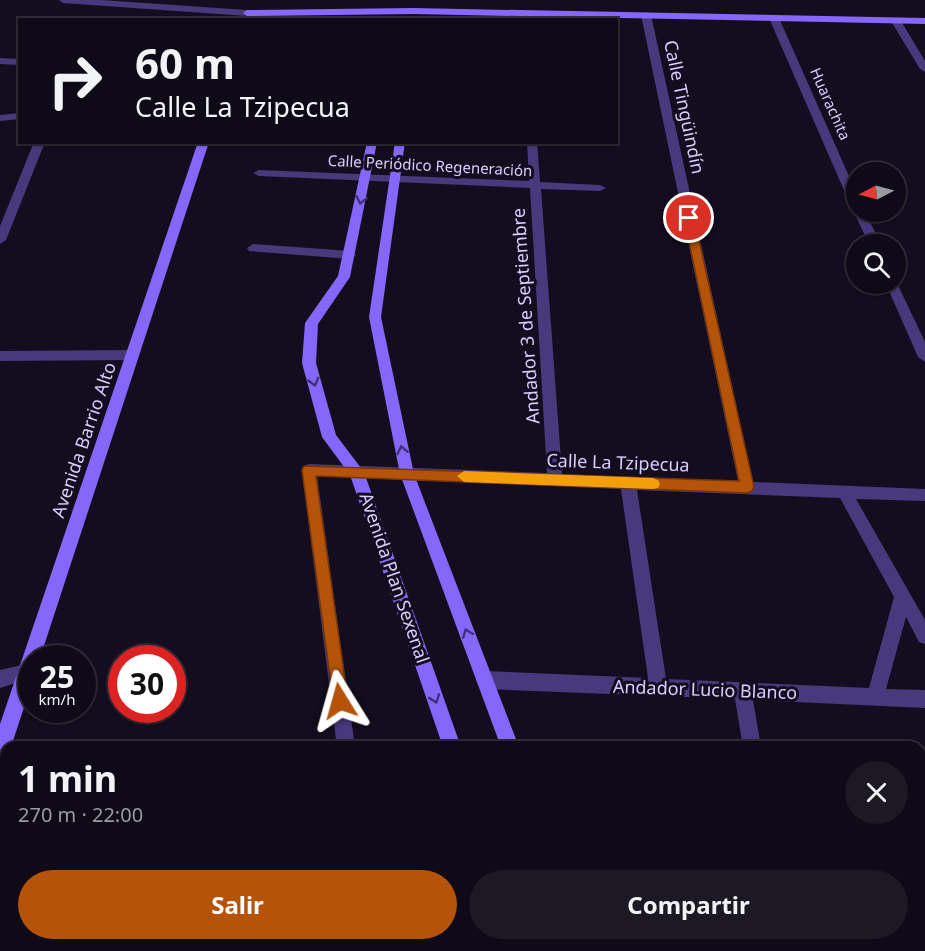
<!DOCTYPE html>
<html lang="es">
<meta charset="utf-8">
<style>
:root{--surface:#0e0a17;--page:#1c1824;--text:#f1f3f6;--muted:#9b9aa1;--line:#2e2b36;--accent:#b45309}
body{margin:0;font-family:"Noto Sans",sans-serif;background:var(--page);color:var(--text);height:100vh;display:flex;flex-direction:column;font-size:22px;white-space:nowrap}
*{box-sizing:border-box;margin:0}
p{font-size:20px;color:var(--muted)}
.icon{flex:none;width:33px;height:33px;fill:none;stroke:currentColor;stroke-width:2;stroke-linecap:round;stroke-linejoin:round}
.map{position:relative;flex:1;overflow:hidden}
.panel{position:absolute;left:0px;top:741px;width:926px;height:210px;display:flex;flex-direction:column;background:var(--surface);border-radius:18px 18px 0 0;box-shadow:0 2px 4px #0004,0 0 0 2px var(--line)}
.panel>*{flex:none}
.guide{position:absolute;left:18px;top:18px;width:600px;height:126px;border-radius:0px;box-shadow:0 2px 4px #0004,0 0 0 2px var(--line);background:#0e0a17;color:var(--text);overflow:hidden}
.needle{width:39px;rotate:264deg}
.controls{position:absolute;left:846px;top:162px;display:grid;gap:12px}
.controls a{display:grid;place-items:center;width:60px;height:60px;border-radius:50%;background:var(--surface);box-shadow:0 2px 4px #0004,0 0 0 2px var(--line);font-size:30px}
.speed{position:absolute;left:18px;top:645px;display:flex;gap:12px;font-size:30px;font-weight:700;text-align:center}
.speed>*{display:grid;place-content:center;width:78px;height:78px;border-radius:50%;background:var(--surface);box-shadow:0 2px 4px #0004,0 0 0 2px var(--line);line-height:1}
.speed small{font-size:15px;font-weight:400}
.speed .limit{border:9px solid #d22;background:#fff;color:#111}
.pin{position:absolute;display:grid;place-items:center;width:51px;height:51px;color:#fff;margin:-26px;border:3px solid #fff;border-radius:50%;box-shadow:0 2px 6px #0007}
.me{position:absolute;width:66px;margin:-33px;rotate:352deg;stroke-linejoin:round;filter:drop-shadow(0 0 4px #0008)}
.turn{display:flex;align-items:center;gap:21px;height:126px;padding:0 18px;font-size:27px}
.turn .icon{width:78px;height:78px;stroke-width:2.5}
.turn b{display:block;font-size:42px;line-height:51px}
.round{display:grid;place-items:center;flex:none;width:63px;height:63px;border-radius:32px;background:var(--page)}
.summary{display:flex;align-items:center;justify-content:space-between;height:102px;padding:0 18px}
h1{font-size:36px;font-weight:700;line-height:45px}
.cta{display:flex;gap:12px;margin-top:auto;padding:12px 18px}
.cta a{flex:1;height:69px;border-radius:36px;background:var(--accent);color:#fff;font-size:24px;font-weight:700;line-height:69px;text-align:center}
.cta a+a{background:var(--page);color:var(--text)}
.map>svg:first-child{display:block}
</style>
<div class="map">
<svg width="925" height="951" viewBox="0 0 925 951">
<rect width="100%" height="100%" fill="#130d1f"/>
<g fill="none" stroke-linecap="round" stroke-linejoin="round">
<path fill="#48397d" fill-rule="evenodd" d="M59,0h42l146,10 4,3 -4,3 -184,-13z
M646,12l5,3 102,467 172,7v12l-69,-2 69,121v24l-6,-2 -13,-25 -20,72 39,1v18l-172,-8 8,47h-18l-8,-48 -250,-10 -6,-3 -3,-6 3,-6 6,-3 163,7 -27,-189 -304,-13 38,271h-18l-35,-277 2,-4 5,-2 238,9 -17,-285 -271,-12 -6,-3 6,-3 270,11 -2,-39h10l3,40 60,3 6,3 -6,3 -59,-2 21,285 176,7 -97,-466zM637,490l203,8 54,99 -25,91 -203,-9z
M774,15l5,3 77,174v15l-6,-3 -81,-186z
M896,18l5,3 24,40v11l-5,-3 -29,-48z
M0,58l20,1v6l-20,-1z
M20,113v6l-20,2v-6z
M34,142h11l-39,98 -6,4v-18z
M856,209v3h9l16,32h-12l-15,-32z
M253,244l97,7 6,4 -6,4 -101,-8 -2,-3z
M896,281l29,61v20l-7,-5 -32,-73h10z
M133,350l7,5 -7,5 -133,1v-10z
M26,664l6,2v12l-32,10v-18z
M0,790h6v20h-6z
M362,945h22l1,6h-22z
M778,945h22l1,6h-22z"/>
<path fill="#8567fb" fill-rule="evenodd" d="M413,8l512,10v6l-512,-10 -166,2 -4,-3 4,-3z
M198,142h11l-169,516h-8v25l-21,64h-5v11l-6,2v-36z
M367,142h10l-27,135 -32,47 -2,39 20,72 28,37 97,275h-18l-93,-272 -28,-38 -20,-74 3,-40 33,-47z
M395,142h10l-24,175 33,157 105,273h-18l-101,-273 -31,-157z
M513,945h22l2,6h-22z
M575,945h22l2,6h-22z"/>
</g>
<defs><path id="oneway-chevron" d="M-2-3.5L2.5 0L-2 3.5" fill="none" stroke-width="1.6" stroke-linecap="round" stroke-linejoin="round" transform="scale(1.5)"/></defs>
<g stroke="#413177">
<use href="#oneway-chevron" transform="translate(361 200) rotate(101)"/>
<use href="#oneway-chevron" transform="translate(314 382) rotate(75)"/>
<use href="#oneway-chevron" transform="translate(402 450) rotate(-102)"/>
<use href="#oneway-chevron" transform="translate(467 633) rotate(-111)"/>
<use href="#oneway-chevron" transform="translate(435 699) rotate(71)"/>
</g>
<path fill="#b45309" stroke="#753606" stroke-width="1.5" d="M689,214l5,4 60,269 -2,4 -5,2 -431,-17 32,225 -2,5 -6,3 -6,-3 -32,-236 2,-4 435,15 -55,-263z"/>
<path fill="#f59e0b" d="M464,471l189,7 5,2 2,4 -2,4 -5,1 -189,-7 -7,-6z"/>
<g text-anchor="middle" stroke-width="6" stroke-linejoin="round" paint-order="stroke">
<g font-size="15" fill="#dbcdfe" stroke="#130d1f">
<text transform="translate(830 104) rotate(66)" y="5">Huarachita</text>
<text transform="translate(430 166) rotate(3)" y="5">Calle Periódico Regeneración</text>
</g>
<g font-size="18" fill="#dbcdfe" stroke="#130d1f">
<text transform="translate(684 107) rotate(78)" y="6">Calle Tingüindín</text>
<text transform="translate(526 316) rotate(-94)" y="6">Andador 3 de Septiembre</text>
<text transform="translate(84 440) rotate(-71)" y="6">Avenida Barrio Alto</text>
<text transform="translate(618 463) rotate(2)" y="6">Calle La Tzipecua</text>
<text transform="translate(394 578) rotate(71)" y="6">Avenida Plan Sexenal</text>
<text transform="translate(705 690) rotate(2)" y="6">Andador Lucio Blanco</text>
</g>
</g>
</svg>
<div class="controls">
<a><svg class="needle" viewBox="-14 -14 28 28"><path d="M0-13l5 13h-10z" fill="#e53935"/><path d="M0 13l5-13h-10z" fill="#9b9aa1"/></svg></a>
<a><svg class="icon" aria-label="search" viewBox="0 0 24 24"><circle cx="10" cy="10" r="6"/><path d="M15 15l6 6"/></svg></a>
</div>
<div class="speed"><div>25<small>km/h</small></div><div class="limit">30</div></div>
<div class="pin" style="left:689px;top:218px;background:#d93025"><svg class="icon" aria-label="arrive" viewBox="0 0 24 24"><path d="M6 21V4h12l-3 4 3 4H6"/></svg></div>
<svg class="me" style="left:340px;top:701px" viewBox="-20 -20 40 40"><path d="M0-17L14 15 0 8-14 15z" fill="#b45309" stroke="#fff" stroke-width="4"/></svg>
<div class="guide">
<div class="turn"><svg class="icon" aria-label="right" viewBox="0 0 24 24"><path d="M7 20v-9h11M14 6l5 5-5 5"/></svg><div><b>60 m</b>Calle La Tzipecua</div></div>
</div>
<section class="panel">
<div class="summary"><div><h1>1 min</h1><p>270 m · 22:00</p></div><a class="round"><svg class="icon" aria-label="close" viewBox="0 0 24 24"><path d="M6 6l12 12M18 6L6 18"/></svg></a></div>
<div class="cta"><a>Salir</a><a>Compartir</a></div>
</section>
</div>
